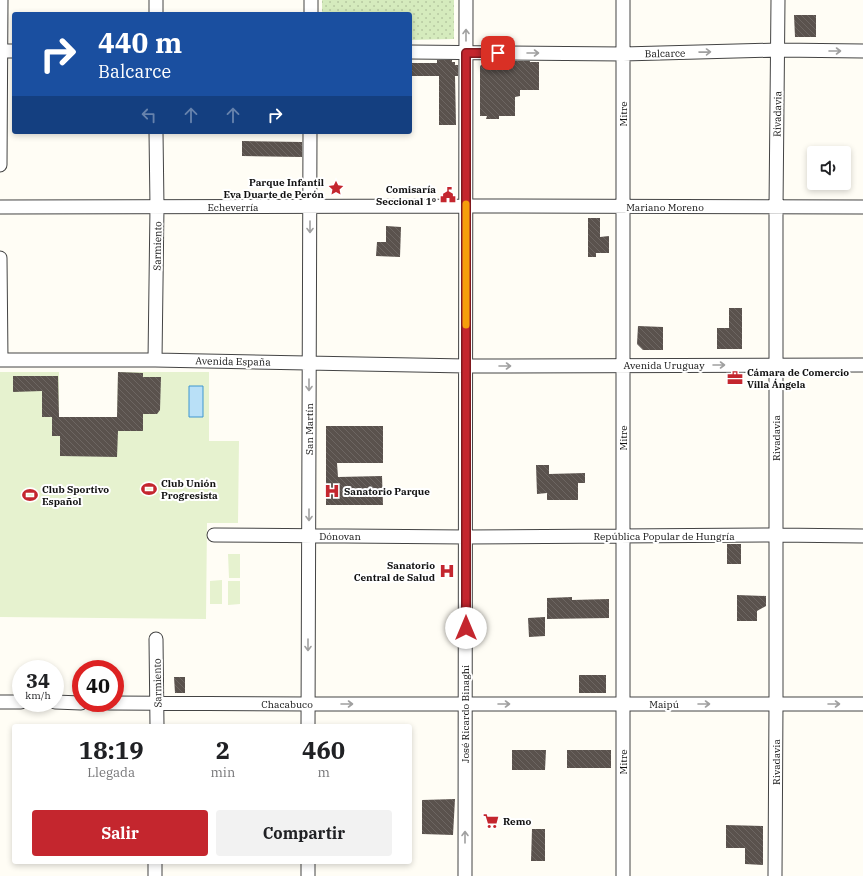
<!DOCTYPE html>
<html lang="es">
<meta charset="utf-8">
<style>
:root{--surface:#fff;--page:#f2f2f2;--text:#202124;--muted:#757577;--accent:#c4262e}
body{margin:0;font-family:"IBM Plex Serif",serif;background:var(--page);color:var(--text);height:100vh;display:flex;flex-direction:column;font-size:15px;white-space:nowrap}
*{box-sizing:border-box;margin:0}
p{font-size:13px;color:var(--muted)}
.icon{flex:none;width:22px;height:22px;fill:none;stroke:currentColor;stroke-width:2;stroke-linecap:round;stroke-linejoin:round}
.map{position:relative;flex:1;overflow:hidden}
.drawer{position:absolute;left:12px;top:724px;width:400px;height:140px;display:flex;flex-direction:column;background:var(--surface);border-radius:4px;box-shadow:0 2px 6px #0003}
.drawer>*{flex:none}
.guide{position:absolute;left:12px;top:12px;width:400px;height:122px;border-radius:4px;box-shadow:0 2px 6px #0003;background:#1a4fa0;color:#fff;overflow:hidden}
.buttons{position:absolute;left:807px;top:146px;display:grid;gap:8px}
.buttons a{display:grid;place-items:center;width:44px;height:44px;border-radius:4px;background:var(--surface);box-shadow:0 2px 6px #0003;font-size:20px}
.speed{position:absolute;left:12px;top:660px;display:flex;gap:8px;font-size:20px;font-weight:700;text-align:center}
.speed>*{display:grid;place-content:center;width:52px;height:52px;border-radius:50%;background:var(--surface);box-shadow:0 2px 6px #0003;line-height:1}
.speed small{font-size:10px;font-weight:400}
.speed .limit{border:6px solid #d22;background:#fff;color:#111}
.pin{position:absolute;display:grid;place-items:center;width:34px;height:34px;color:#fff;margin:-17px;border-radius:8px;box-shadow:0 2px 6px #0006}
.me{position:absolute;width:44px;margin:-22px;rotate:0deg;stroke-linejoin:round;filter:drop-shadow(0 0 3px #0008)}
.turn{display:flex;align-items:center;gap:14px;height:84px;padding:0 20px;font-size:18px}
.turn .icon{width:52px;height:52px;stroke-width:2.5}
.turn b{display:block;font-size:28px;line-height:34px}
.lanes{display:flex;align-items:center;height:38px;padding:0 20px;background:#0003;justify-content:center;gap:20px;direction:ltr}
.lanes .off{opacity:.35}
.eta{display:flex;justify-content:space-evenly;align-items:center;height:68px;text-align:center}
.eta b{font-size:24px;font-weight:800;line-height:28px}
.button{display:flex;gap:8px;margin-top:auto;padding:8px 20px}
.button a{flex:1;height:46px;border-radius:4px;background:var(--accent);color:#fff;font-size:16px;font-weight:800;line-height:46px;text-align:center}
.button a+a{background:var(--page);color:var(--text)}
.map>svg:first-child{display:block}
</style>
<div class="map">
<svg width="863" height="876" viewBox="0 0 863 876">
<defs>
<pattern id="park-dots" width="8" height="8" patternUnits="userSpaceOnUse"><rect width="8" height="8" fill="#d5ebbd"/><path d="M2 2h.1M6 6h.1" fill="none" stroke="#b6c8a1" stroke-width="1.8" stroke-linecap="round"/></pattern>
<pattern id="building-back-hatch" width="6" height="6" patternUnits="userSpaceOnUse"><rect width="6" height="6" fill="#5a524d"/><path d="M-1 5l2 2M0 0l6 6M5-1l2 2" fill="none" stroke="#6d6662"/></pattern>
</defs>
<rect width="100%" height="100%" fill="#fffdf5"/>
<path fill="url(#park-dots)" d="M322,0h132v39l-44,1v-26h-88z"/>
<path fill="#e6f2cf" d="M0,372h59v45h58l1,-45h91v69h30l-1,82h-31l-1,96 -206,-2z
M240,554v24h-11l-1,-24z
M222,580v24h-12v-23z
M228,581h12v23l-12,1z"/>
<path fill="#b9e0f7" stroke="#3f96cf" d="M189,386h14v31h-14z"/>
<path fill="url(#building-back-hatch)" d="M794,15h22v22h-21z
M437,60h15v2h3v3h3v11h-3l1,49h-17v-49h-29v-13h27z
M486,61h44v1h9v28h-19v6l-5,1v19h-16v3h-13l1,-3h-7v-50z
M242,141l60,1v15l-60,-1z
M588,218h12v19l9,-1v17h-13v4h-8z
M386,226l15,1 -1,30 -24,-1 1,-14h9z
M729,308h13v41h-25v-21h12z
M638,326l25,1v23h-20l-6,-6z
M118,372l25,1v4h18l-1,33 -3,4h-14v17h-25l-1,26 -57,-1v-20h-8v-19h-10v-26l-29,1v-16h45l1,41h58z
M326,426h57v37h-46l1,14 44,-1 1,29h-57z
M536,465h13v9l36,-1v10h-7v17h-31v-7l-10,1z
M727,544h14v20h-14z
M737,595l29,1v10l-9,5v10h-20z
M572,597v3l37,-1v19l-62,1v-21z
M545,617v19l-16,1 -1,-19z
M579,675h27v18h-27z
M174,677h11v16h-10z
M512,750h34l-1,20h-33z
M567,750h44v18h-44z
M455,799l-2,36 -31,-1v-34z
M726,825l37,1v39l-18,-1v-16h-19z
M532,829h13v32h-14z"/>
<g fill="none" stroke-linecap="round" stroke-linejoin="round">
<defs>
<path id="minor" d="M156,14v-14
M311,14v-14
M0,51h14
M410,52l213,2 155,-4 85,1
M0,165l1,-165
M0,207l466,-1 397,1
M0,258l1,102
M0,360h155l311,6 397,-1
M155,360l2,-153 -1,-75
M214,535l252,2 310,-2 87,1
M156,639l1,87
M0,702h21
M55,702l26,1
M109,703l199,1h555
M308,726l2,-594
M155,876v-14
M308,876v-14
M465,876l1,-876
M623,876v-876
M775,876l1,-172v-496l2,-208"/>
</defs>
<use href="#minor" stroke="#444" stroke-width="15"/>
<use href="#minor" stroke="#fff" stroke-width="13"/>
</g>
<defs><path id="oneway-shaft" d="M-6 0H5M1.5-3L5.5 0L1.5 3" fill="none" stroke-width="1.6" stroke-linecap="round" stroke-linejoin="round"/></defs>
<g stroke="#a0a0a0">
<use href="#oneway-shaft" transform="translate(466 35) rotate(-90)"/>
<use href="#oneway-shaft" transform="translate(835 51)"/>
<use href="#oneway-shaft" transform="translate(705 52) rotate(-1)"/>
<use href="#oneway-shaft" transform="translate(533 53)"/>
<use href="#oneway-shaft" transform="translate(310 227) rotate(90)"/>
<use href="#oneway-shaft" transform="translate(719 365)"/>
<use href="#oneway-shaft" transform="translate(505 366)"/>
<use href="#oneway-shaft" transform="translate(309 385) rotate(90)"/>
<use href="#oneway-shaft" transform="translate(309 515) rotate(90)"/>
<use href="#oneway-shaft" transform="translate(308 645) rotate(90)"/>
<use href="#oneway-shaft" transform="translate(347 704)"/>
<use href="#oneway-shaft" transform="translate(504 704)"/>
<use href="#oneway-shaft" transform="translate(704 704)"/>
<use href="#oneway-shaft" transform="translate(834 704)"/>
<use href="#oneway-shaft" transform="translate(465 837) rotate(-90)"/>
</g>
<g fill="none" stroke-linecap="round" stroke-linejoin="round">
<defs>
<path id="route" d="M466,628v-575h32"/>
</defs>
<use href="#route" stroke="#7f191e" stroke-width="10"/>
<use href="#route" stroke="#c4262e" stroke-width="7"/>
<path stroke="#f59e0b" stroke-width="7" d="M466,325v-121"/>
</g>
<defs>
<symbol id="sight-bare" viewBox="-9 -9 18 18"><path d="M0-6L1.8-2.2L6-1.7L2.9 1.2L3.7 5.4L0 3.3L-3.7 5.4L-2.9 1.2L-6-1.7L-1.8-2.2Z" fill="#c4262e" stroke="#fff" stroke-width="2.5" paint-order="stroke"/></symbol>
<symbol id="civic-bare" viewBox="-9 -9 18 18"><path d="M-.6-6.5H3V-4.5H.6V-3L4-1V1h2V6H-6V1h2V-1L-.6-3ZM-1.2 2.5V6h2.4V2.5Z" fill="#c4262e" stroke="#fff" stroke-width="2.5" paint-order="stroke"/></symbol>
<symbol id="office-bare" viewBox="-9 -9 18 18"><path d="M-6-3h4V-5.5h4V-3h4V5H-6ZM-1-4.5V-3h2v-1.5ZM-6 0V1H6V0Z" fill="#c4262e" stroke="#fff" stroke-width="2.5" paint-order="stroke"/></symbol>
<symbol id="stadium-bare" viewBox="-9 -9 18 18"><path d="M0-5a6.5 5 0 1 0 0 10a6.5 5 0 1 0 0-10ZM-3.5-1.8h7v3.6h-7Z" fill="#c4262e" stroke="#fff" stroke-width="2.5" paint-order="stroke"/></symbol>
<symbol id="hospital-bare" viewBox="-9 -9 18 18"><path d="M-5-5h3v3.5h4V-5h3V5h-3V1.5h-4V5h-3Z" fill="#c4262e" stroke="#fff" stroke-width="2.5" paint-order="stroke"/></symbol>
<symbol id="supermarket-bare" viewBox="-9 -9 18 18"><path d="M-6-5.5h2.5l.6 2H6L4.5 2H-2.5L-4.4-4H-6ZM-1.5 3.2a1.3 1.3 0 1 0 .1 0ZM3 3.2a1.3 1.3 0 1 0 .1 0Z" fill="#c4262e" stroke="#fff" stroke-width="2.5" paint-order="stroke"/></symbol>
</defs>
<g fill-rule="evenodd">
<use href="#sight-bare" x="325" y="177" width="22" height="22"/>
<use href="#civic-bare" x="437" y="184" width="22" height="22"/>
<use href="#office-bare" x="724" y="367" width="22" height="22"/>
<use href="#stadium-bare" x="138" y="478" width="22" height="22"/>
<use href="#hospital-bare" x="321" y="480" width="22" height="22"/>
<use href="#stadium-bare" x="19" y="484" width="22" height="22"/>
<use href="#hospital-bare" x="436" y="560" width="22" height="22"/>
<use href="#supermarket-bare" x="480" y="810" width="22" height="22"/>
</g>
<g text-anchor="middle" stroke-width="4" stroke-linejoin="round" paint-order="stroke">
<g font-size="10" fill="#111" stroke="#fff">
<text transform="translate(665 53) rotate(-1)" y="4">Balcarce</text>
<text transform="translate(623 114) rotate(-90)" y="4">Mitre</text>
<text transform="translate(777 114) rotate(-89)" y="4">Rivadavia</text>
<text x="233" y="211">Echeverría</text>
<text x="665" y="211">Mariano Moreno</text>
<text transform="translate(157 246) rotate(-89)" y="4">Sarmiento</text>
<text transform="translate(233 361) rotate(1)" y="4">Avenida España</text>
<text x="664" y="369">Avenida Uruguay</text>
<text transform="translate(309 429) rotate(-90)" y="4">San Martín</text>
<text transform="translate(623 438) rotate(-90)" y="4">Mitre</text>
<text transform="translate(776 438) rotate(-90)" y="4">Rivadavia</text>
<text x="340" y="540">Dónovan</text>
<text x="664" y="540">República Popular de Hungría</text>
<text transform="translate(157 683) rotate(-91)" y="4">Sarmiento</text>
<text x="287" y="708">Chacabuco</text>
<text x="664" y="708">Maipú</text>
<text transform="translate(465 714) rotate(-90)" y="4">José Ricardo Binaghi</text>
<text transform="translate(623 762) rotate(-90)" y="4">Mitre</text>
<text transform="translate(776 762) rotate(-90)" y="4">Rivadavia</text>
</g>
<g font-size="10" font-weight="bold" fill="#111" stroke="#fff" text-anchor="start">
<text x="324" y="186" text-anchor="end">Parque Infantil<tspan x="324" dy="12">Eva Duarte de Perón</tspan></text>
<text x="436" y="193" text-anchor="end">Comisaría<tspan x="436" dy="12">Seccional 1º</tspan></text>
<text x="747" y="376">Cámara de Comercio<tspan x="747" dy="12">Villa Ángela</tspan></text>
<text x="161" y="487">Club Unión<tspan x="161" dy="12">Progresista</tspan></text>
<text x="42" y="493">Club Sportivo<tspan x="42" dy="12">Español</tspan></text>
<text x="344" y="495">Sanatorio Parque</text>
<text x="435" y="569" text-anchor="end">Sanatorio<tspan x="435" dy="12">Central de Salud</tspan></text>
<text x="503" y="825">Remo</text>
</g>
</g>
</svg>
<div class="buttons">
<a><svg class="icon" aria-label="sound" viewBox="0 0 24 24"><path d="M4 9h4l5-4v14l-5-4H4zM17 9q2 3 0 6"/></svg></a>
</div>
<div class="speed"><div>34<small>km/h</small></div><div class="limit">40</div></div>
<div class="pin" style="left:498px;top:53px;background:#d93025"><svg class="icon" aria-label="arrive" viewBox="0 0 24 24"><path d="M6 21V4h12l-3 4 3 4H6"/></svg></div>
<svg class="me" style="left:466px;top:628px" viewBox="-20 -20 40 40"><circle r="19" fill="#fff"/><path d="M0-13L10 11 0 6-10 11z" fill="#c4262e"/></svg>
<div class="guide">
<div class="turn"><svg class="icon" aria-label="right" viewBox="0 0 24 24"><path d="M7 20v-9h11M14 6l5 5-5 5"/></svg><div><b>440 m</b>Balcarce</div></div>
<div class="lanes"><svg class="icon off" aria-label="left" viewBox="0 0 24 24"><path d="M17 20v-9H6M10 6l-5 5 5 5"/></svg><svg class="icon off" aria-label="ahead" viewBox="0 0 24 24"><path d="M12 20V5M6 11l6-6 6 6"/></svg><svg class="icon off" aria-label="ahead" viewBox="0 0 24 24"><path d="M12 20V5M6 11l6-6 6 6"/></svg><svg class="icon" aria-label="right" viewBox="0 0 24 24"><path d="M7 20v-9h11M14 6l5 5-5 5"/></svg></div>
</div>
<section class="drawer">
<div class="eta">
<div><b>18:19</b><p>Llegada</p></div>
<div><b>2</b><p>min</p></div>
<div><b>460</b><p>m</p></div>
</div>
<div class="button"><a>Salir</a><a>Compartir</a></div>
</section>
</div>
